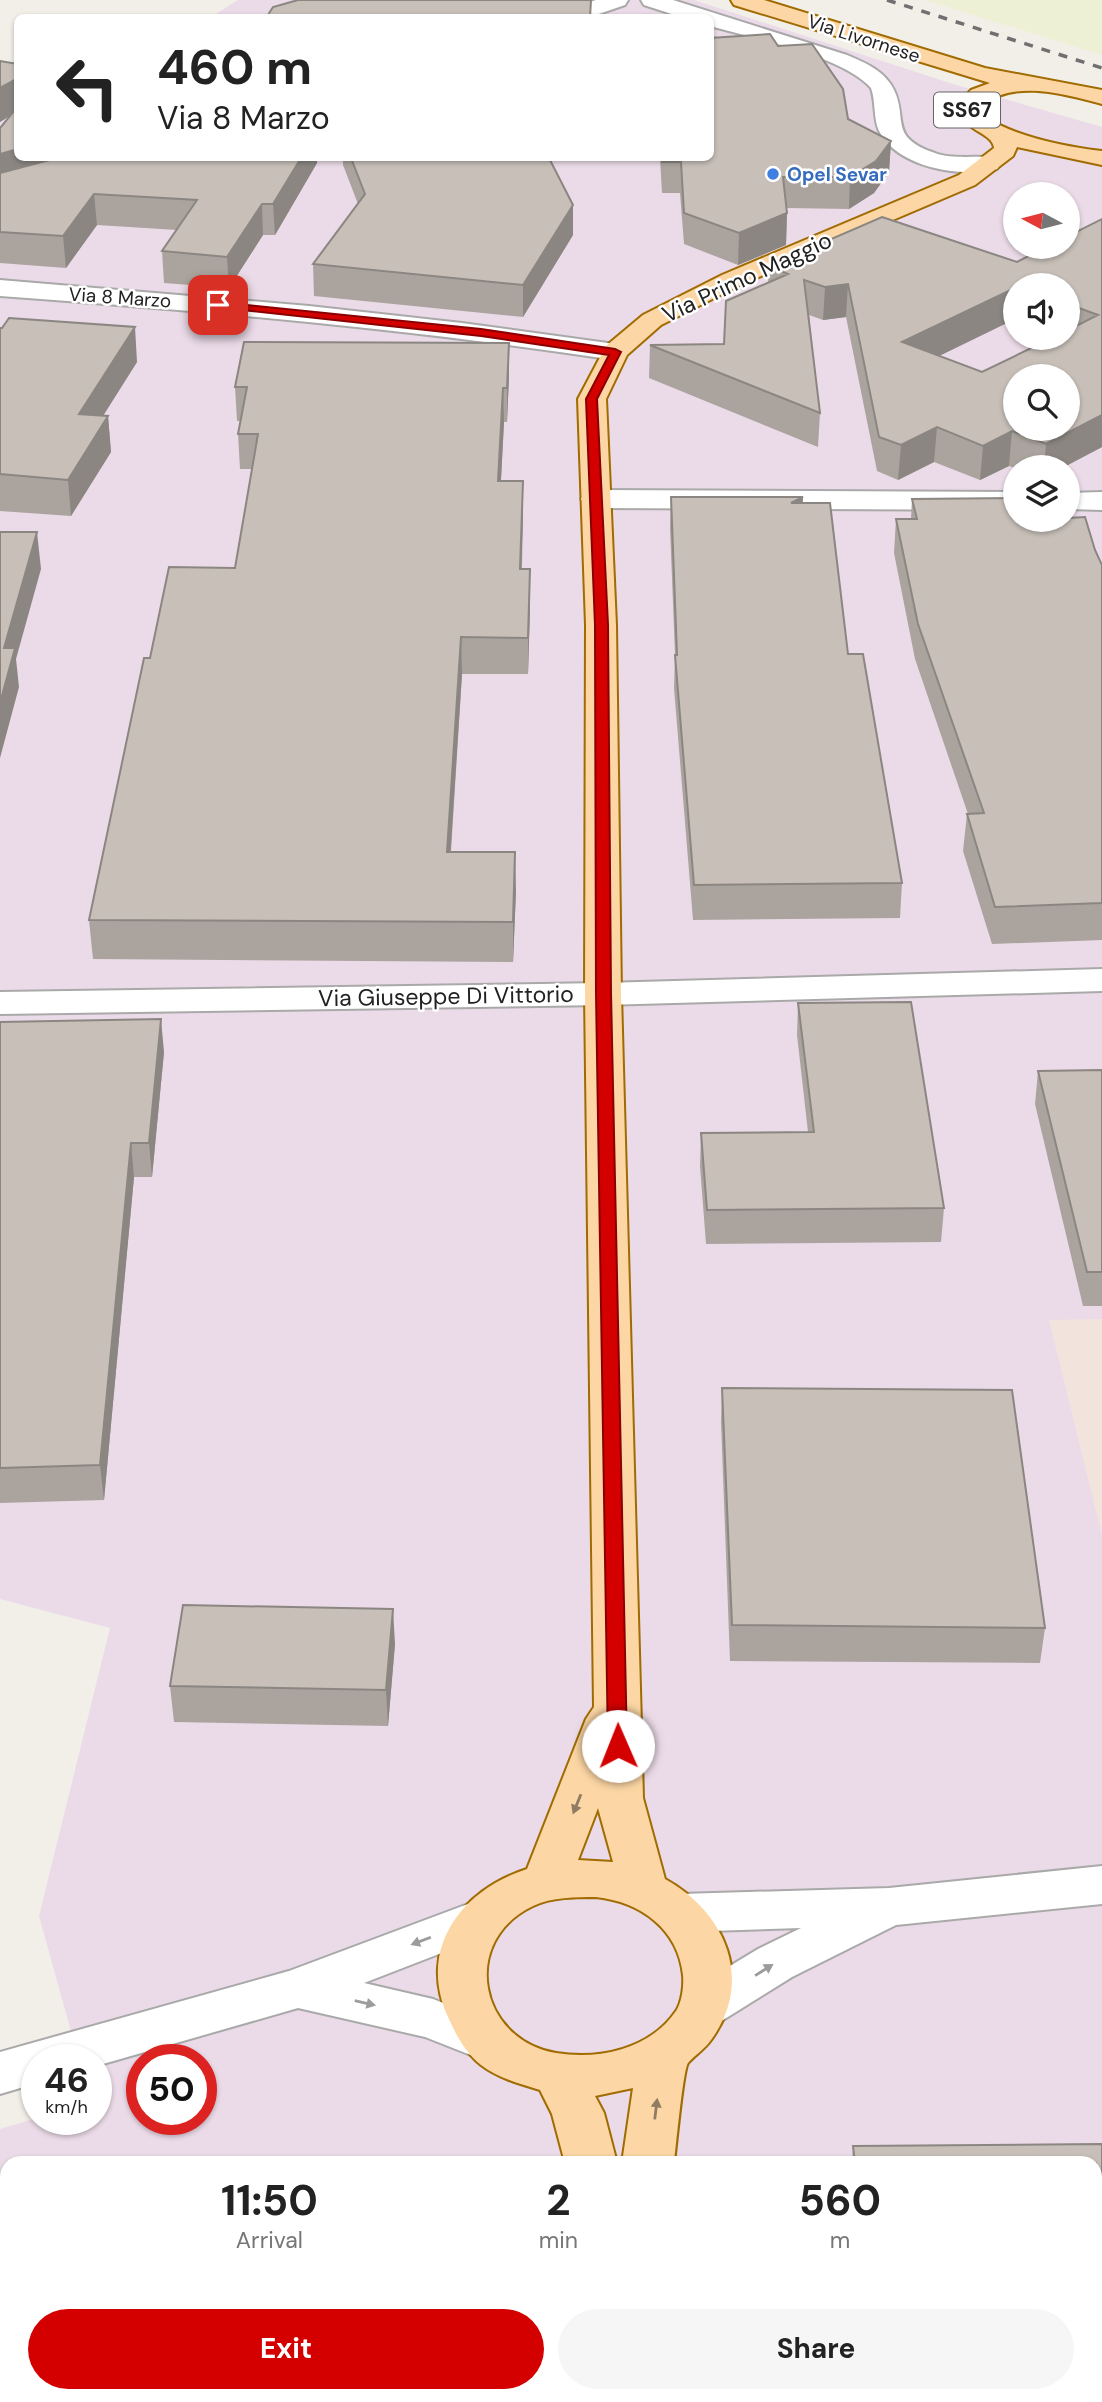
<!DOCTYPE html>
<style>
:root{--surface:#fff;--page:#f6f6f6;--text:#222;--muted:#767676;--accent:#d40000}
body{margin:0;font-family:"DM Sans",sans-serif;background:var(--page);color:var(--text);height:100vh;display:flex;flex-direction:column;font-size:26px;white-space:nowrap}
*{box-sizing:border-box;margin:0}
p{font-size:23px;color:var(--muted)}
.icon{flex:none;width:38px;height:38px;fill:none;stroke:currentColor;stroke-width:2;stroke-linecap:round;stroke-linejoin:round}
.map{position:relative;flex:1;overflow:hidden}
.panel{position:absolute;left:0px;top:2156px;width:1102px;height:247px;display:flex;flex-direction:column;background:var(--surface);border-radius:21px 21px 0 0;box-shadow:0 2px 5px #0004}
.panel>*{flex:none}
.banner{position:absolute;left:14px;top:14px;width:700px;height:147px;border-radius:10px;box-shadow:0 2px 5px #0004;background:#fff;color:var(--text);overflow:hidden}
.needle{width:46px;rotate:277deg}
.buttons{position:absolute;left:1003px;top:182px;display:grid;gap:14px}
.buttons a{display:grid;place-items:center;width:77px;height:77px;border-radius:50%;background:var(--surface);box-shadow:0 2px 5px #0004;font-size:35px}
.speed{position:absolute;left:21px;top:2044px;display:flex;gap:14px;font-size:35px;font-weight:700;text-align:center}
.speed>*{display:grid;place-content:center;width:91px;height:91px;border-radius:50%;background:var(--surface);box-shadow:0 2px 5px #0004;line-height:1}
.speed small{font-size:18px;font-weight:400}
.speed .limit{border:10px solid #d22;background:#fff;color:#111}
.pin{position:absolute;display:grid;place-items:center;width:60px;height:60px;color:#fff;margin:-30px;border-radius:14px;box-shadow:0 4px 10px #0006}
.me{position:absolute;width:77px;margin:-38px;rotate:359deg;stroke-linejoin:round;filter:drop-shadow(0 0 5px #0008)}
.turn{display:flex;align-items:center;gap:24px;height:147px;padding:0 28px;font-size:32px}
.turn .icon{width:91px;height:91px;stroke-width:2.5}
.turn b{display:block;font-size:49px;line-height:60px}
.eta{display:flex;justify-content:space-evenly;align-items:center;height:119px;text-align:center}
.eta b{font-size:42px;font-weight:700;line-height:49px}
.action{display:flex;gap:14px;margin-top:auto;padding:14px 28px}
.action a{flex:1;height:80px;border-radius:42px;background:var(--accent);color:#fff;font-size:28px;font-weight:700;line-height:80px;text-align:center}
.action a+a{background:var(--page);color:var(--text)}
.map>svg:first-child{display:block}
</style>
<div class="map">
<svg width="1102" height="2402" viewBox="0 0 1102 2402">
<rect width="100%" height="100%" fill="#f2efe9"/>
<path fill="#ebdbe8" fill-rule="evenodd" d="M238,0h456l259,84 149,43v2275h-1102v-273l37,-11 59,1v-59h-17l-40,-144 71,-288 -110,-29v-1536l18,95h692v-140l-499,-1zM1015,194h53v53h-53zM1015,285h53v53h-53zM1015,376h53v53h-53zM1015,467h53v53h-53zM142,2060h59v59h-59zM7,2163h1089v233h-1089z"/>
<path fill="#f3e3dd" d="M1102,1319v217l-53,-216z"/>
<path fill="#eef0d5" d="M925,0h177v55z"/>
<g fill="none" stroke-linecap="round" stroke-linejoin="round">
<defs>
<path id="minor" d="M596,0h32l-3,5 -38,13h-32l2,-5z
M641,0h32l174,55c19,8 38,16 47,35 14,29 -6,47 41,63 16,6 37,3 54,4l8,2 4,5 -4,5c-36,9 -99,-1 -118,-38 -6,-13 -3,-29 -8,-43 -28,-32 -119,-50 -161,-62v-8h-26l-40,-13z
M0,280l309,26 153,17 153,21 9,2 4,6 -4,6 -9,2c-204,-31 -409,-49 -615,-64z
M595,490l420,2v18l-420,-2 -10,-3 -4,-6 4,-6z
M1102,492v18l-34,-1v-16z
M1102,969v22l-499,14 -603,9v-22l603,-9z
M1102,1866v38l-206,21 -104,52 -69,43 -18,6 -18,-6 -7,-14 7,-14 71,-43 43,-21 -121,4 -17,-6 -7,-13 7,-13 17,-6 209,-6z
M484,1898l17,6 7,13 -7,13 -137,53 69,16 76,30 7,14 -7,14 -18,6 -66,-26 -127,-29 -202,58v-6h-59v23l-37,11v-42l289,-81z"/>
<path id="major" d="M731,0h33l221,68 117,22v14c-38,-10 -90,-26 -123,4l2,7c35,22 80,31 121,36v14l-85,-18 -4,9 -38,29 -235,100 -79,40 -34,30 -21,44 10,226 5,369 22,804 22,81c60,33 90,101 46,161 -6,9 -16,15 -23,23 -5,7 -12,85 -14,100h-52l11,-75 -38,8 9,17 13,50h-52l-13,-49 -12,-24c-20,-6 -42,-12 -59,-25 -16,-13 -25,-30 -33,-48 -31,-68 13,-127 79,-148l59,-150 8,-12 -9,-713 1,-369 -8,-226 28,-53 37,-31 79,-40 237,-100 35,-27c-1,-16 -33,-17 -38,-42l15,-16 19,-7 -256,-78zM598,1808l15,54 -35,-2zM596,1897c45,5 82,32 87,78 1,11 -1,27 -7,36 -26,38 -76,49 -120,42 -77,-13 -97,-112 -23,-147 19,-9 43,-9 63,-9z
M598,2396h56v6h-56z"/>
</defs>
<use href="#minor" stroke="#a9a9a9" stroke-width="4"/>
<use href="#major" stroke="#a06b00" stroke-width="4"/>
<use href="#minor" fill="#fff" fill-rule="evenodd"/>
<use href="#major" fill="#fcd6a4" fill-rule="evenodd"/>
<path stroke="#707070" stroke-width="3.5" stroke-dasharray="9 9" stroke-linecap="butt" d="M887,0l215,68"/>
</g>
<path fill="#aba49e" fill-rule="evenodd" d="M778,46l70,73 43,22 -2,31 -15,21 -25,16 -62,-1 -1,37 -48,20 -54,-21 -4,-51h-18l-2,-35h50z
M0,61l18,97h299v5l-42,72h-12l-34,53 -65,-5 -2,-32 15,-21 -80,-5 -31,43 -66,-5v-135l9,-12 -9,6z
M343,158h206l24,77 -50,82 -209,-21 -1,-32 45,-60 -15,-39z
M1102,219v228l-38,20 -49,1 -6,-2 -29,14 -46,-18 -36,18 -21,-9 -31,-154 -23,3 -14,-5 11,98 -2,34 -169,-69 1,-33 74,-1 44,-61 1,-17 248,-4zM1015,285h53v53l-86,34 -43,-16 76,-37z
M0,328l137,34 -34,54h5l3,36 -40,64 -71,-5z
M509,343v33l-2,46h-3l-3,59 22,35 -1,53 8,36 -2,69h-66l-11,178 65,39 -3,71 -420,-3 -4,-39 61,-262 85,-90 17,-99h-12l-2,-35 2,-13h-3l-2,-34z
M671,497l132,6 45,151 54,229 -2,35 -207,2 -19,-232 1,-33 -5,-127z
M912,499l183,51 7,15v375l-110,4 -29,-93 4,-37h1l-53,-155 -21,-106 2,-34h15z
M798,1003l146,205 -3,34 -235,2 -6,-78 1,-33 107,-1 -11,-97z
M0,1022l164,30 -12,125h-18l-30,323 -104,3z
M1102,1070v236h-19l-48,-202 3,-33z
M722,1388l323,240 -5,35 -310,-2 -9,-239z
M395,1644l-7,82 -214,-4 -4,-36z
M1102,2144v258h-234l-1,-6h229v-233h-244l1,-17z"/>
<path fill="#8b8681" d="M18,78v33l-18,11v-34z
M891,141l-2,31 -15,21 -25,16 1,-32z
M18,149v9h58l-76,27v-31z
M301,158h16v5l-42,72 -2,-31z
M94,194l3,31 -31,43 -3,-32z
M262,204l1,31 -34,53 -2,-31z
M573,205v30l-50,82v-32z
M787,213l-1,32 -48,20 1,-32z
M848,284l-2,33 -23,3 2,-33z
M1015,288v31l-115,56 2,-33z
M135,327l2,35 -55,87 -3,-35z
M509,343v33l-2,46v-34z
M503,388l1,34 -5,94 -1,-35z
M1102,415v32l-38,20h-20l2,-23z
M108,416l3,36 -40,64 -3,-36z
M937,427l-3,35 -36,18 3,-35z
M1012,431l-3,35 -29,14 3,-34z
M523,481v35l-3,89v-36z
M803,497l-1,32 -11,-26z
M37,532l4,37 -25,90 3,28 -19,71v-55l4,-55z
M530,569v36l-2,69v-36z
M461,637l1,37 -14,216 -1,-38z
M515,852l1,39 -3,71v-40z
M161,1019l3,33 -12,125 -3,-34z
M131,1143l3,34 -30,323 -4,-35z
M393,1609l2,35 -7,82 -2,-36z"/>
<path fill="#c7bfb8" stroke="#8b8681" stroke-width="2" fill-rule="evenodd" d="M298,0h293l-1,18h-324l7,-11z
M770,34l8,12 34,-2 31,45 5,30 43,22 -15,20 -26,16h-67l4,36 -48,20 -55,-20 -3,-51h-19v-4h48v-120z
M0,61l18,3v14l-18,10z
M18,106v43l-18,5v-26z
M57,158h244l-28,46h-11l-35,53 -65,-6 35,-51 -103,-6 -31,42 -63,-4v-59z
M351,158h198l24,47 -50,80 -210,-21 52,-70z
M882,217l135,45 29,-15h22v-11l34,-17v196l-56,29 -34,-13 -29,15 -46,-19 -36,18 -22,-8 -31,-153 -23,3 -21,-7 16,133 -170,-68 74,-1 2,-43 62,-27 -19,-8zM1015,285h53v19l30,11 -30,15v8h-16l-70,34 -80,-30 113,-54zM1015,376h53v53h-53z
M9,318l126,9 -56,87 29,2 -40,64 -68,-6v-146h2z
M244,342l265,1 -2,45h-4l-5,93h25l-3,88h10l-2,69 -67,-1 -14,215h68l-2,70 -424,-2 55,-262h6l19,-91 66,1 23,-134h-20l9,-47h-12z
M671,497h132l-12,6h39l18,151h15l39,229 -208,2 -19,-230h2z
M1015,498v22h53v-2l17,-1 10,33 7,15v338l-107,4 -28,-93 17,-1 -66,-189 -22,-105h21l-5,-20z
M0,532h37l-33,116h11l-15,55z
M911,1002l33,206 -237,2 -6,-77 113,-1 -16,-129z
M161,1019l-12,124h-18l-31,322 -100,3v-446z
M1102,1070v202h-15l-49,-201z
M722,1388l290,2 33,238 -313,-3z
M183,1605l210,4 -7,81 -216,-4z
M1102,2144v258h-226v-6h220v-233h-241l-2,-17z"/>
<defs><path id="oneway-solid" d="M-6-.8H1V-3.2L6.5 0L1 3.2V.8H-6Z" transform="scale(1.75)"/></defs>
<g fill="#8f7c63">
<use href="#oneway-solid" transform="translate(577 1804) rotate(112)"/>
<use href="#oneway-solid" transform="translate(656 2109) rotate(-83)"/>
</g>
<g fill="#9c9c9c">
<use href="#oneway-solid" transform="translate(421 1941) rotate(159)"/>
<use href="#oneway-solid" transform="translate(764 1970) rotate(-32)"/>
<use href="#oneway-solid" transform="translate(365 2003) rotate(13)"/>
</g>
<path fill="#d40000" stroke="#8a0000" stroke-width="2" d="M218,302l263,27 134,20 6,3 -24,47 11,226 3,368 16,753 -2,5h-14l-3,-5 -12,-753 -1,-368 -9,-226 23,-44 -128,-19 -267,-29v-4z"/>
<circle fill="#3f7fe0" stroke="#fff" stroke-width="2.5" cx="773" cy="174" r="7"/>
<g text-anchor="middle" stroke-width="5" stroke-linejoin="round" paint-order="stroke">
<g font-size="19" fill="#222" stroke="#fff">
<text transform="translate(864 38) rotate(18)" y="7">Via Livornese</text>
<text transform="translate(120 297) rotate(4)" y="7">Via 8 Marzo</text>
</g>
<g font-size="19" font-weight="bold" fill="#366cbe" stroke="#fff" text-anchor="start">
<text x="787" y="181">Opel Sevar</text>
</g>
<rect fill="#fff" stroke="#646464" stroke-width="2" x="934" y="92.5" width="66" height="35" rx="5"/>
<g font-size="21" font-weight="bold" fill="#222">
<text x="967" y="117">SS67</text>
</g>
<g font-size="23" fill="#222" stroke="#fff">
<text transform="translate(747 277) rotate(-25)" y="8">Via Primo Maggio</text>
<text transform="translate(446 996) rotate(-1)" y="8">Via Giuseppe Di Vittorio</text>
</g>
</g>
</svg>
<div class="buttons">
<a><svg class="needle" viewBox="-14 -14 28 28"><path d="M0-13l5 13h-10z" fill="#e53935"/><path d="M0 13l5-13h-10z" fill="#767676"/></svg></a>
<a><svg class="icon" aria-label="sound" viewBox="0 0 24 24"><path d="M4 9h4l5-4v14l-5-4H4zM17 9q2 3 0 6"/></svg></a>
<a><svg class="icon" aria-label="search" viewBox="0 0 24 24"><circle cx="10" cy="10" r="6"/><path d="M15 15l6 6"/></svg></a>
<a><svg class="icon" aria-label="layers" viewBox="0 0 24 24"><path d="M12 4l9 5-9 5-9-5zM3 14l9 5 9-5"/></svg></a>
</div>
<div class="speed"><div>46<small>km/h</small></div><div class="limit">50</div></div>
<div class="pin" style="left:218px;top:305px;background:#d93025"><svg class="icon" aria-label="arrive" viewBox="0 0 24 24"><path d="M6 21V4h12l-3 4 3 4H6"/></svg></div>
<svg class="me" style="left:618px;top:1746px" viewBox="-20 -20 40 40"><circle r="19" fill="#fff"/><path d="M0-13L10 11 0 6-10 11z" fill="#d40000"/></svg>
<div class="banner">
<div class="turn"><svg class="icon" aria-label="left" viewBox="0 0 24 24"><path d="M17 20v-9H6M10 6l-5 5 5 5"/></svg><div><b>460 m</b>Via 8 Marzo</div></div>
</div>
<section class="panel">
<div class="eta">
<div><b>11:50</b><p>Arrival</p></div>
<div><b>2</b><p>min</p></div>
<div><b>560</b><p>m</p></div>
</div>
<div class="action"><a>Exit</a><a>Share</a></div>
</section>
</div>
